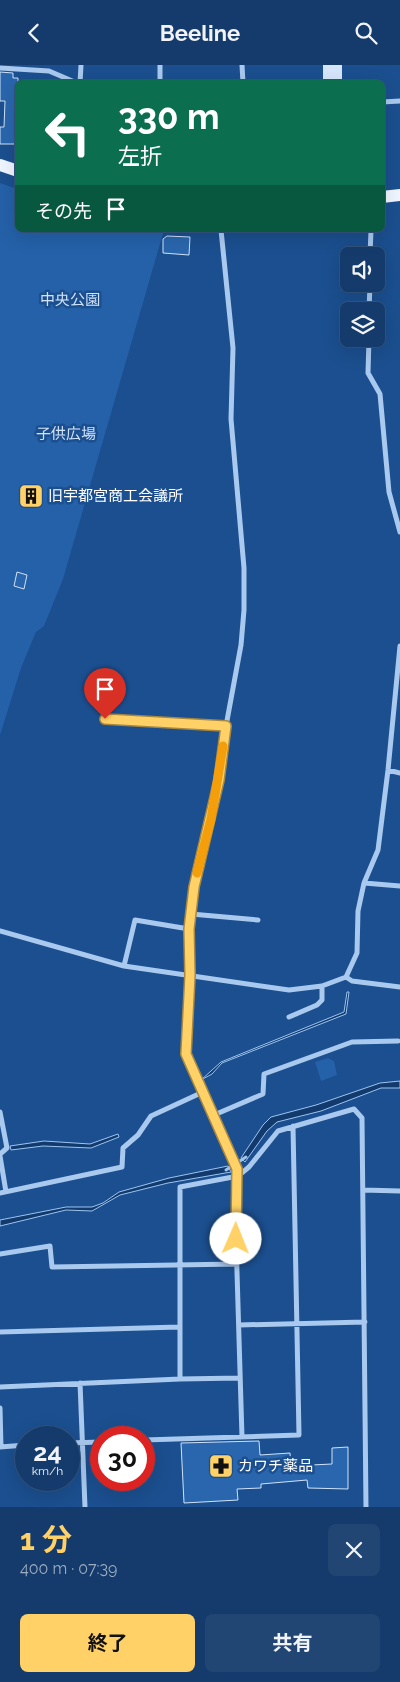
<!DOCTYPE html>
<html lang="ja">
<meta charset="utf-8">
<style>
:root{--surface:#143b6b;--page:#214673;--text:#f1f3f6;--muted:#9dadc1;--line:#33557e;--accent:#ffd166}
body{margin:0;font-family:Raleway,"Noto Sans JP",sans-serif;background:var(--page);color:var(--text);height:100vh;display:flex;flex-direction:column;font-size:19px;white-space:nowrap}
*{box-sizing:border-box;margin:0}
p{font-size:16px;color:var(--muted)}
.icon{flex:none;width:28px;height:28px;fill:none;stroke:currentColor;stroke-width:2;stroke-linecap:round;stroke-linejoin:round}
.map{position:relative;height:1442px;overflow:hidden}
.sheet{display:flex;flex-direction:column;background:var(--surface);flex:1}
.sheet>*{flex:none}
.hud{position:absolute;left:15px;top:15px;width:370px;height:152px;border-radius:8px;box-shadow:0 5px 20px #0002,0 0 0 1px var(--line);background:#0b6e4f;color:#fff;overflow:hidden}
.controls{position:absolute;left:340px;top:182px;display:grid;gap:10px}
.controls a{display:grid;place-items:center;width:45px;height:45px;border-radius:8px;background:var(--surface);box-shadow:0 5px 20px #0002,0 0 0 1px var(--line);font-size:25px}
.speed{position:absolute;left:15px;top:1361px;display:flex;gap:10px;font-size:25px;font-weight:700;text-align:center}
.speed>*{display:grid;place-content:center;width:65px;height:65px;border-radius:50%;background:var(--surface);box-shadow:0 5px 20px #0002,0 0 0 1px var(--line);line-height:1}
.speed small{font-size:12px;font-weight:400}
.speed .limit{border:8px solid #d22;background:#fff;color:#111}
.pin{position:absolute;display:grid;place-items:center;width:42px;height:42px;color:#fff;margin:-51px -21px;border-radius:50% 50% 50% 0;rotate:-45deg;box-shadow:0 0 5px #0007}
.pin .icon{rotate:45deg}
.me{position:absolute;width:55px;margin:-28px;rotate:1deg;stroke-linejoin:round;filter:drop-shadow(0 0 4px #0008)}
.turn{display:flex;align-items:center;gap:18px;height:105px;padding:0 20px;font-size:22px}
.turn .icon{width:65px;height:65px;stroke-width:2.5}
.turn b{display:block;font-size:35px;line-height:42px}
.then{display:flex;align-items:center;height:48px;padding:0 20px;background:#0003;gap:10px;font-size:19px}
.round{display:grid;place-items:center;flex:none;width:52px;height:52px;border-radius:8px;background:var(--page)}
.overview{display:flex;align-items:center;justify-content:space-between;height:85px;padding:0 20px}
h1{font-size:30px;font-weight:700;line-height:38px;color:var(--accent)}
.action{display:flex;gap:10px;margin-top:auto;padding:10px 20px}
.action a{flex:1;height:58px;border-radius:8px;background:var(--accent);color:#111;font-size:20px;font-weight:700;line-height:58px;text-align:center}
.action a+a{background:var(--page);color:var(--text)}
header{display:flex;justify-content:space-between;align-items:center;height:65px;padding:0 20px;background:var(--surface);font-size:22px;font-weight:700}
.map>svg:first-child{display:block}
</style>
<header><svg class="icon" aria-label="back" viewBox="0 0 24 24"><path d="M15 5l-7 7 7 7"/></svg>Beeline<svg class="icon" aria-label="search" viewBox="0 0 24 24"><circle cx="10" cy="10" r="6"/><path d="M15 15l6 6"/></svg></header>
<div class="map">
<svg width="400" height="1442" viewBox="0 0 400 1442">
<rect width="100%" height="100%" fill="#1b4f8f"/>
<path fill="#2461a8" d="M0,118l17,6 1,41h146l-101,349 -19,47 -8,6 -15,36 -21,67z
M328,993l6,3 3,14 -16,6 -6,-19z"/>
<path fill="#123a6d" stroke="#9cc4f0" d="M347,927h2l-3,22 -124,49 -10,11 -11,6 20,-18 123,-50z
M400,1016v7h-19l-60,23 -44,11 -10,9 -22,31 -4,-4 22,-33 8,-8 45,-12 64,-22z
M118,1069l1,3 -28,11 -48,-2 -32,4 -1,-4 34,-5 46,3z
M228,1101l3,6 -63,11 -48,12 -28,16 -26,-1 -66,16v-6l66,-13h26l11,-4 16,-11 50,-14z"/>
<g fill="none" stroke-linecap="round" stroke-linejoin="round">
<path stroke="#9cc4f0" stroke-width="3" d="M226,1105l20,-13"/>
</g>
<path fill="#2a66ad" stroke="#cfe3fa" d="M0,7l13,1v5h5v66h-18v-17h4l1,-26h-5z
M167,171l23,1 -1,18 -26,-2v-14z
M33,424l3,10 -8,3 -3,-9z
M17,507l10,3 -3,14 -10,-3z
M259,1376l1,14 30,-2 1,13 41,-2v-16l16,-1v42l-40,-1 -1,-8 -46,4v4l-24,1 1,11 -54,3 -3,-60z"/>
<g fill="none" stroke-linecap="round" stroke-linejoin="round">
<path stroke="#a9c9ee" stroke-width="5" d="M242,0l1,18
M0,3l49,3 28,12
M80,18l1,-18
M160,18v-18
M382,37l18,-1
M221,165l12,118 -2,71 13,149v42l-3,35 -15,81 -7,54 -25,106 -5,43 2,46 -5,79 28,61 24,61 -2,63 6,198
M370,191l1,-26
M369,246l1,-27
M369,274l-1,34 12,21 9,98 11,40
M105,654l121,7
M388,705l12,3
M364,818l36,3
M191,849l67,6
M0,866l124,35 165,24 33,-4 24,-9 11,-24 1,-42 6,-28 14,-33 10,-80 12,-124
M124,901l11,-46 54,9
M346,912l6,4 48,6
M289,952l28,-12 5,-5v-14
M0,1047l7,36 -7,6
M214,1050l49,-21 1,-20 88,-32 46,-1
M0,1091l6,36
M363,1125l37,1
M0,1128l122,-26 1,-19 15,-13 13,-19 52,-24
M0,1189l50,-8 2,21 185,-3
M239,1260l126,-3
M0,1267l179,-5
M180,1314l60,-1
M80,1318l5,124
M0,1322l180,-8v-192l58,-11 11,-9 29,-36 76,-22 8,9 4,389
M0,1343l1,39
M144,1375l155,-5 -6,-309
M69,1378l32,-1
M0,1382l26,-2"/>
<path stroke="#d6e6fa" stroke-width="10" d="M328,0v18
M337,0v18"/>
<path stroke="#f0f6ff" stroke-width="12" d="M0,100l18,6
M382,132l18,-2"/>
</g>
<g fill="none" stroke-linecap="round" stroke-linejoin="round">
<defs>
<path id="route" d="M105,654l121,7 -7,54 -25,107 -5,42 1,46 -4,79 51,115 -1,70"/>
</defs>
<use href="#route" stroke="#a68842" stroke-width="12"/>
<use href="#route" stroke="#ffd166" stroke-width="9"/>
<path stroke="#f59e0b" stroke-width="9" d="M197,808l14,-54 12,-73"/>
</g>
<defs>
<symbol id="building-square" viewBox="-11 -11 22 22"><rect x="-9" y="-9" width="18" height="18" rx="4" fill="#ffd166" stroke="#1b4f8f"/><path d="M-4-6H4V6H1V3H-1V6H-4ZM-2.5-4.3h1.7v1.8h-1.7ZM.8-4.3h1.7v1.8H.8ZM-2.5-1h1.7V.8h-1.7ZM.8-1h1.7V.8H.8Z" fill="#111"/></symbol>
<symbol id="pharmacy-square" viewBox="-11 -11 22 22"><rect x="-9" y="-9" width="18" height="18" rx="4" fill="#ffd166" stroke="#1b4f8f"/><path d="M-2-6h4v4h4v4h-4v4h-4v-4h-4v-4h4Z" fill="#111"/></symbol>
</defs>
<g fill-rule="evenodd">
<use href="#building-square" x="17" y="417" width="28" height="28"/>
<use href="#pharmacy-square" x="207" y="1387" width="28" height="28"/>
</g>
<g text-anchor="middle" stroke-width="5" stroke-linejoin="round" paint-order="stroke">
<g font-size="15" fill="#cfe3fa" stroke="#1b4f8f">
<text x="70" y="240">中央公園</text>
<text x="66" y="374">子供広場</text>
</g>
<g font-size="15" fill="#fff" stroke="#1b4f8f" text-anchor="start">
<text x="48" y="436">旧宇都宮商工会議所</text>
<text x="238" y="1406">カワチ薬品</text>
</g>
</g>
</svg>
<div class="controls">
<a><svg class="icon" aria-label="sound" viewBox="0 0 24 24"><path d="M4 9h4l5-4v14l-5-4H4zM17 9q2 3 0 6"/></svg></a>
<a><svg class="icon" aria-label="layers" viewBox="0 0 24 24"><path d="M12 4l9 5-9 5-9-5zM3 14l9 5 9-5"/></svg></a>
</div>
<div class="speed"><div>24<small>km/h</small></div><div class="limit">30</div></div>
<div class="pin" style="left:105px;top:654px;background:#d93025"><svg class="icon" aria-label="arrive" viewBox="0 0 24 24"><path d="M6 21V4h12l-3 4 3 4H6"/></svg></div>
<svg class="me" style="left:236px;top:1174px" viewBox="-20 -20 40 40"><circle r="19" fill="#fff"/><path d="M0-13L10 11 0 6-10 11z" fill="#ffd166"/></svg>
<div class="hud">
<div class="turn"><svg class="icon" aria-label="left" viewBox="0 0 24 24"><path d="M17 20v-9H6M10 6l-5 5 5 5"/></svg><div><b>330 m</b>左折</div></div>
<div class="then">その先<svg class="icon" aria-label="arrive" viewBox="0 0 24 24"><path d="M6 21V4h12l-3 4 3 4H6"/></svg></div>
</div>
</div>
<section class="sheet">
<div class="overview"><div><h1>1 分</h1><p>400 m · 07:39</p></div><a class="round"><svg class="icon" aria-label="close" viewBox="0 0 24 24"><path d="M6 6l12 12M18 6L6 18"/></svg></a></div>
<div class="action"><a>終了</a><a>共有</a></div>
</section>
